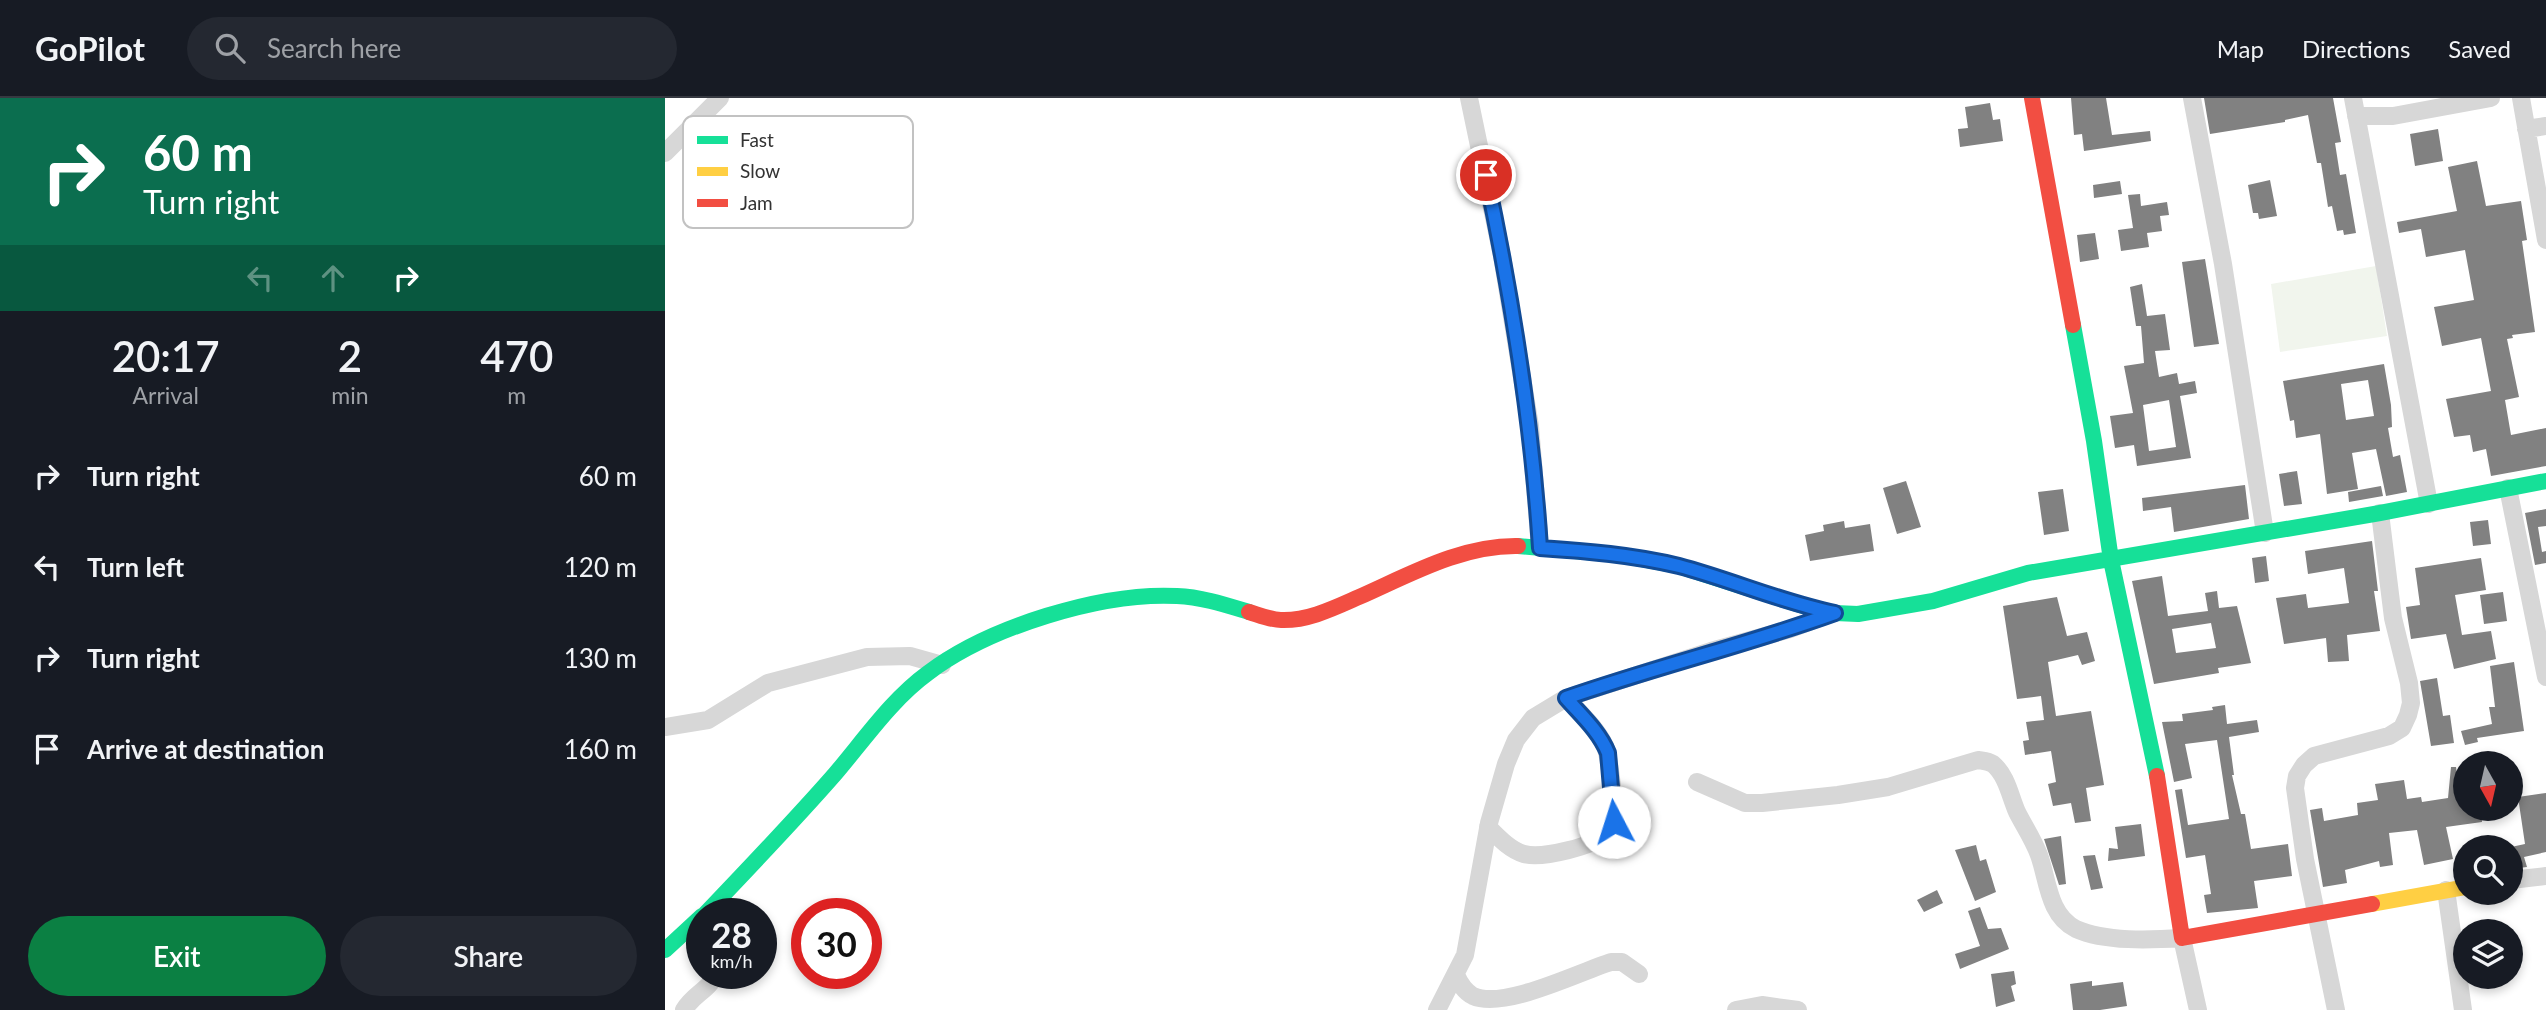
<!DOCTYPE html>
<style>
:root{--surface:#171b24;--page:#242831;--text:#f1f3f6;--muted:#9ea1a6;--line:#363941;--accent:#0b8043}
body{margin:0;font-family:Lato,sans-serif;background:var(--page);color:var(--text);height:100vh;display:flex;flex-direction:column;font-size:26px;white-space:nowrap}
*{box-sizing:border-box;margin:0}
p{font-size:23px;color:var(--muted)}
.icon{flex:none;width:38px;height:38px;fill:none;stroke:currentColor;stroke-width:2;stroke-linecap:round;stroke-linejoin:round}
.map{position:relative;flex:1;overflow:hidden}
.details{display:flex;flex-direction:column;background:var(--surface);width:665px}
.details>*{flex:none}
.hud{background:#0b6e4f;color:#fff;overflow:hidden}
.needle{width:46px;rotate:172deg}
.buttons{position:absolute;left:1788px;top:653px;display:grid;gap:14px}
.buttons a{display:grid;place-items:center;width:70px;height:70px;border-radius:50%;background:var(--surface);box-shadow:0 4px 10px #0003;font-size:35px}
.speed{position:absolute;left:21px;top:800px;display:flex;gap:14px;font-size:35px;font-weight:700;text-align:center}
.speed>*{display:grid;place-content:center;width:91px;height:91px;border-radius:50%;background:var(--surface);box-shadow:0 4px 10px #0003;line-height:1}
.speed small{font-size:18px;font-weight:400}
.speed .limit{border:10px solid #d22;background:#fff;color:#111}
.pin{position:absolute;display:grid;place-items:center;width:60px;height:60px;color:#fff;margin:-30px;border:4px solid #fff;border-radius:50%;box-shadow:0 2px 7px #0007}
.me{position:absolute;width:77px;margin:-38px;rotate:355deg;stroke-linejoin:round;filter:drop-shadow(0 0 5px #0008)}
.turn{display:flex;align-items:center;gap:24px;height:147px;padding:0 28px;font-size:32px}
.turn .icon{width:91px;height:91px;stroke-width:2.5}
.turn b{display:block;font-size:49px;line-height:60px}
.lanes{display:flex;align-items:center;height:66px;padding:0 28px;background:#0003;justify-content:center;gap:35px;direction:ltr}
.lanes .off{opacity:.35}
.eta{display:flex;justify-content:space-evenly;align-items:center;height:119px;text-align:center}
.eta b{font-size:42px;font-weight:600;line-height:49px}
.button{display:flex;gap:14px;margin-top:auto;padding:14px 28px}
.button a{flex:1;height:80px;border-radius:42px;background:var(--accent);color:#fff;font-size:28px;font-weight:600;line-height:80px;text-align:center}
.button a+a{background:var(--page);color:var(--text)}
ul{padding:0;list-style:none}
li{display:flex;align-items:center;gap:21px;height:91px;padding:0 28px}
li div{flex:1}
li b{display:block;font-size:26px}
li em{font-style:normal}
header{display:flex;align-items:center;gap:42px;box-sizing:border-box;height:98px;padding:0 35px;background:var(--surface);border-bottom:2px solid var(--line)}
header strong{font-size:33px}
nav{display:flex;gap:38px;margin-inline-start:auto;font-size:24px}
.search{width:490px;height:63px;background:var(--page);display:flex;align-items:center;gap:18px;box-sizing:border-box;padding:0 24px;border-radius:38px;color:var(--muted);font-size:26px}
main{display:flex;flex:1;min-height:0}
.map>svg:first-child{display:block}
</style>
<header>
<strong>GoPilot</strong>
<div class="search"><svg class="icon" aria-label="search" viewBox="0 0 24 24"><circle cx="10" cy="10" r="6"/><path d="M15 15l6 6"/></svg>Search here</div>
<nav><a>Map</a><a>Directions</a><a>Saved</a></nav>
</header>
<main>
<section class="details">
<div class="hud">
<div class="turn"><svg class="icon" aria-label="right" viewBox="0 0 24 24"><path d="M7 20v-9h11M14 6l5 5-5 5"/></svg><div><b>60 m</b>Turn right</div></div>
<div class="lanes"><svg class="icon off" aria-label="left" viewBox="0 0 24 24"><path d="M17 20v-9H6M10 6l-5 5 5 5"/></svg><svg class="icon off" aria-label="ahead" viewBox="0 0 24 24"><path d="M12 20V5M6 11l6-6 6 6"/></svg><svg class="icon" aria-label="right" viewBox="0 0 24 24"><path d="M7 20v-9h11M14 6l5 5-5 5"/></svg></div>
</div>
<div class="eta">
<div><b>20:17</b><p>Arrival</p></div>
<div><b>2</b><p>min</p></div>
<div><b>470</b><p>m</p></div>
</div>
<ul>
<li><svg class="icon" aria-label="right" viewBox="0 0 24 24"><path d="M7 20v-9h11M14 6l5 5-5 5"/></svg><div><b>Turn right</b></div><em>60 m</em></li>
<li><svg class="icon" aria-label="left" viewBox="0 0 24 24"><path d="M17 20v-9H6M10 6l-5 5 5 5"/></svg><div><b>Turn left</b></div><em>120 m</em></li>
<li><svg class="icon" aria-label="right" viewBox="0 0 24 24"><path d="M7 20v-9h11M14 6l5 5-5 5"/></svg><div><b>Turn right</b></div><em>130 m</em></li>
<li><svg class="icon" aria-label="arrive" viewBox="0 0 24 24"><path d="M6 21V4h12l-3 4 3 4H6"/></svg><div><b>Arrive at destination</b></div><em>160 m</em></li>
</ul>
<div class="button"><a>Exit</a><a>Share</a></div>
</section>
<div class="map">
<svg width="1881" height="912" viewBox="0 0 1881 912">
<rect width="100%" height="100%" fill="#fff"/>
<path fill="#f1f5ed" d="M1711,168l11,70 -107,16 -9,-68z"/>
<path fill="#818181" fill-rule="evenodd" d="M1406,0h35l6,37 38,-4 1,10 -67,10 -2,-17 -8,1z
M1539,0h129l8,44 -6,1 5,32 6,-1 10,59 -12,2 -1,-5 -6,1 -5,-25 -4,1 -7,-44h-4l-9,-48 -23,5v2l-75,12z
M1325,5l3,17 7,-1 3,22 -43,6 -2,-18 10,-1 -3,-21z
M1773,31l5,32 -28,5 -5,-32z
M1812,63l9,45 35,-5 6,39 -5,1 13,91 -23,3 1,3 -6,1 12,58 -14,3 6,35 35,-7v38l-55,10 -5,-27 -13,3 -3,-17 -16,2 -8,-38 45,-8 -10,-53 -39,8 -8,-39 40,-7 -9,-50 -39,7 -5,-28 -22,4 -2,-11 60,-11 -9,-44z
M1605,82l7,36 -18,3 -1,-6h-5l-5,-28z
M1455,83l2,13 -28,4 -1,-13z
M1475,96l1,12 26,-4 2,13 -9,1 2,15 -15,2 2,14 -28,4 -3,-21 15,-2 -5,-33z
M1430,135l4,26 -19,3 -3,-27z
M1540,161l14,85 -25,3 -12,-85z
M1477,186l5,32 18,-2 5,36 -15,1 4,26 18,-4 2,11 16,-3 2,12 -17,3 11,62 -54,8 -3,-21 -19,3 -5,-32 23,-3 -9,-47 20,-3 -3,-37h-5l-6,-39zM1504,302l7,47 -27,4 -6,-46z
M1719,266l7,41 1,22 -4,1 5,29 7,-2 7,37 -21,4 -10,-47 -24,4 6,36 -31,5 -7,-60 -24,4 -2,-18 -4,1 -7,-40zM1703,282l6,36 -28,4 -5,-36z
M1632,373l5,33 -18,2 -5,-32z
M1241,383l15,46 -24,7 -14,-46z
M1580,387l4,34 -75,13 -3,-25 -28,4 -1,-13z
M1716,388l2,10 -34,6 -1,-10z
M1398,391l6,42 -25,4 -6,-43z
M1881,411v17l-8,1 4,25 4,-1v12l-11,2 -10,-52z
M1823,422l3,24 -18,2 -3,-24z
M1179,423l1,7 25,-4 4,27 -64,10 -5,-26 19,-4 -1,-6z
M1707,443l6,50h-4l6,40 -33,4 2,26 -21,1 -2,-24 -42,6 -8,-46 30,-4 2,14 41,-5 -5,-35 -36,6 -3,-23z
M1601,458l3,25 -14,2 -3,-25z
M1816,460l5,32 -31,5 7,40 29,-4 5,28 -42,10 -8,-35 -35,5 -5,-32 14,-2 -5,-37z
M1497,478l6,40 40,-5 -3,-18 12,-2 2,17 18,-2 14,57 -33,5 1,5 -65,11 -22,-103zM1546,525l5,25 -40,5 -4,-24z
M1838,494l4,29 -23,3 -4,-29z
M1392,499l10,39 20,-4 8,29 -13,4 -4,-10 -30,7 8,54 35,-5 11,62 2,12 -18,3 5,33 -16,2 -4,-20 -18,3 -5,-22 8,-2 -5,-31 -26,4 -2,-14 6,-1 -3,-18 18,-2 -3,-24 -24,3 -14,-93z
M1849,564l10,69 -47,7 1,4 -13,3 -4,-14 31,-7 -3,-17h6l-5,-41z
M1772,580l6,38 7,-1 4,28 -23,3 -11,-65z
M1560,607l2,19 30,-4 2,12 -30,5 5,38h-2l9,39h4l6,35 37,-5 4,32 -38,5 4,27 -51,5 -3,-18 7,-1 -6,-39 -19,3 -11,-68 7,-1 6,36 41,-6 -12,-79 -32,4 7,34 -18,4 -12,-60 21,-1 -1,-7 31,-4 -1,-3z
M1786,669h5l6,41h18l2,14 -36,5 7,32 -29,6 -7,-35 -28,3 4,32 -13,2 -1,-6 -34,9 2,13 -24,4 -13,-77 12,-2 2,13 34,-6 -1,-12 21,-3 -3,-16 29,-4 3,19 14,-2 1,5 26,-4z
M1881,695v59l-22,5 3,10 -16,2v-22l14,-3 -7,-47z
M1476,726l4,32 -37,5 1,-13 9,1 -3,-22z
M1396,738l5,48 -7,1 -15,-46z
M1311,747l4,16 6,-2 10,33 -21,9 -20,-51z
M1430,757l8,33 -12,2 -8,-34z
M1272,792l6,13 -19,9 -7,-12z
M1315,809l8,22 13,-1 8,21 -49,20 -5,-15 25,-8 -12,-35z
M1349,873l2,13 -5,2 4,15 -19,6 -5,-33z
M1427,883v5l31,-4 4,24 -27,4h-27l-3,-26z"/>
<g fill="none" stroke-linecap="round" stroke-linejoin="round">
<path stroke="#d7d7d7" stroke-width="18" d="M804,0l33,158 28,170 10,122
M1527,0l31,166 42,269
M1688,0l76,406
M1856,0l25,142
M1691,18h37l98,-18
M1861,31l20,-3
M0,55l55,-55
M1843,390l38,189
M0,629l43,-7 60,-37 99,-26 43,-1 32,9
M1032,684l48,21h17l76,-8 50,-8 90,-27c6,1 10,1 15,4 14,12 17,32 24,48 7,14 16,27 22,43 9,25 9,60 37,74 29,13 75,11 106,9l16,72
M823,729c10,10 22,23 36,27 18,5 71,-8 84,-21 5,-6 6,-13 7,-21 -2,-15 -5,-54 -10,-66 -9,-19 -26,-34 -39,-48
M1846,782l35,-4
M1781,792l17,120
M791,877c4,9 8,16 17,21 31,14 106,-24 138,-34h11l17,12
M19,912c9,-16 26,-20 32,-37
M772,912l28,-55 24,-132 17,-59 10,-24 17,-22 33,-20 145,-47 79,-22 43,-16
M1071,912l26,-5 36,5
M1671,912l-31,-151 -10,-71 2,-12 7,-11 10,-9 75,-20 13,-8 6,-13 3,-12 -2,-20 -16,-65 -13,-105"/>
<path stroke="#16e098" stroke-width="16" d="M1408,227l21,116 17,119 46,216
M853,448l101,9 59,11 125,40 32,7 23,1 75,-13 95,-28 352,-60 166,-32
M40,816c44,-46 88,-92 130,-140 29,-34 57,-75 93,-101 61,-46 173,-81 249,-77 25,1 49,9 72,16
M0,852l37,-34"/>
<path stroke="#ffcf43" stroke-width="16" d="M1707,806l94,-17"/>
<path stroke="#f24e42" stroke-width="16" d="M1367,0l41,227
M584,514c10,3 22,8 32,8 27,1 53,-12 78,-23 50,-22 102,-52 159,-51
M1492,678l25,162 190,-34"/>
</g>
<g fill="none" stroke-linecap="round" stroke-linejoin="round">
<defs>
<path id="route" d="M821,77c26,123 46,247 54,373 46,3 94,7 139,18 53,14 102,36 156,47 -89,32 -180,54 -269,85 15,17 33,33 42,55l6,69"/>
</defs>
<use href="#route" stroke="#114b97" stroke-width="18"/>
<use href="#route" stroke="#1a73e8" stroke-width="12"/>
</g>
<rect x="18" y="18" width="230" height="112" rx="10" fill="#fff" stroke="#c2c2c2" stroke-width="2"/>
<rect x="32" y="38" width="31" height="8" fill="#16e098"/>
<rect x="32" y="69" width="31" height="9" fill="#ffcf43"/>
<rect x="32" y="101" width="31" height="8" fill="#f24e42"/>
<g font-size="19" fill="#333">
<text x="75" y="49">Fast</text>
<text x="75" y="80">Slow</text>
<text x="75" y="112">Jam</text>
</g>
</svg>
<div class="buttons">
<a><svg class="needle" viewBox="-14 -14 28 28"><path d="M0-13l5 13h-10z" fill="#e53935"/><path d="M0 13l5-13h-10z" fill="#9ea1a6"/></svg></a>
<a><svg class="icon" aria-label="search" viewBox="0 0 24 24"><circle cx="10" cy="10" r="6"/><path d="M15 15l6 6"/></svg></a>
<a><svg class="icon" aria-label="layers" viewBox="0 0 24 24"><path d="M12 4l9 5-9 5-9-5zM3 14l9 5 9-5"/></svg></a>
</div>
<div class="speed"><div>28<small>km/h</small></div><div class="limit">30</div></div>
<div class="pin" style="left:821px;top:77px;background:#d93025"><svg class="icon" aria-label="arrive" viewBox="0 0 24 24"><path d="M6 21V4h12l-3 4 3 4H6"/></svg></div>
<svg class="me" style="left:949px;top:724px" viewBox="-20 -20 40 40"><circle r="19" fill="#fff"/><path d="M0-13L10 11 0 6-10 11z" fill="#1a73e8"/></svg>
</div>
</main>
